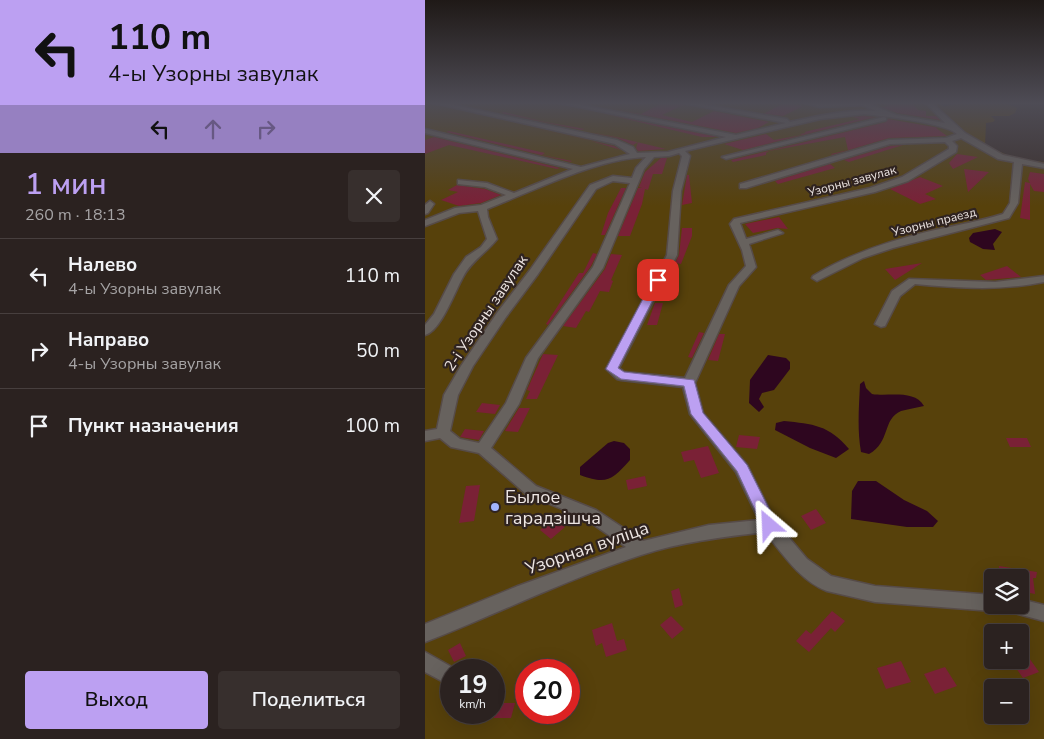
<!DOCTYPE html>
<html lang="ru">
<meta charset="utf-8">
<style>
:root{--surface:#2b2220;--page:#372f2d;--text:#f1f3f6;--muted:#a6a4a5;--line:#473f3e;--accent:#bca0f2}
body{margin:0;font-family:"Nunito Sans",sans-serif;background:var(--page);color:var(--text);height:100vh;display:flex;flex-direction:column;font-size:19px;white-space:nowrap}
*{box-sizing:border-box;margin:0}
p{font-size:16px;color:var(--muted)}
.icon{flex:none;width:28px;height:28px;fill:none;stroke:currentColor;stroke-width:2;stroke-linecap:round;stroke-linejoin:round}
.map{position:relative;flex:1;overflow:hidden}
.sheet{display:flex;flex-direction:column;background:var(--surface);width:425px}
.sheet>*{flex:none}
.hud{background:#bca0f2;color:#111;overflow:hidden}
.tools{position:absolute;left:559px;top:569px;display:grid;gap:10px}
.tools a{display:grid;place-items:center;width:45px;height:45px;border-radius:5px;background:var(--surface);box-shadow:0 5px 20px #0002,0 0 0 1px var(--line);font-size:25px}
.speed{position:absolute;left:15px;top:659px;display:flex;gap:10px;font-size:25px;font-weight:700;text-align:center}
.speed>*{display:grid;place-content:center;width:65px;height:65px;border-radius:50%;background:var(--surface);box-shadow:0 5px 20px #0002,0 0 0 1px var(--line);line-height:1}
.speed small{font-size:12px;font-weight:400}
.speed .limit{border:8px solid #d22;background:#fff;color:#111}
.pin{position:absolute;display:grid;place-items:center;width:42px;height:42px;color:#fff;margin:-21px;border-radius:10px;box-shadow:0 2px 8px #0006}
.me{position:absolute;width:55px;margin:-28px;rotate:334deg;stroke-linejoin:round;filter:drop-shadow(0 0 4px #0008)}
.turn{display:flex;align-items:center;gap:18px;height:105px;padding:0 25px;font-size:22px}
.turn .icon{width:65px;height:65px;stroke-width:2.5}
.turn b{display:block;font-size:35px;line-height:42px}
.lanes{display:flex;align-items:center;height:48px;padding:0 25px;background:#0003;justify-content:center;gap:25px;direction:ltr}
.lanes .off{opacity:.35}
.round{display:grid;place-items:center;flex:none;width:52px;height:52px;border-radius:5px;background:var(--page)}
.headline{display:flex;align-items:center;justify-content:space-between;height:85px;padding:0 25px}
h1{font-size:30px;font-weight:600;line-height:38px;color:var(--accent)}
.primary-button{display:flex;gap:10px;margin-top:auto;padding:10px 25px}
.primary-button a{flex:1;height:58px;border-radius:5px;background:var(--accent);color:#111;font-size:20px;font-weight:600;line-height:58px;text-align:center}
.primary-button a+a{background:var(--page);color:var(--text)}
ul{padding:0;list-style:none}
li{display:flex;align-items:center;gap:15px;height:75px;padding:0 25px;border-top:1px solid var(--line)}
li div{flex:1}
li b{display:block;font-size:19px}
li em{font-style:normal}
main{display:flex;flex:1;min-height:0}
.map>svg:first-child{display:block}
</style>
<main>
<section class="sheet">
<div class="hud">
<div class="turn"><svg class="icon" aria-label="left" viewBox="0 0 24 24"><path d="M17 20v-9H6M10 6l-5 5 5 5"/></svg><div><b>110 m</b>4-ы Узорны завулак</div></div>
<div class="lanes"><svg class="icon" aria-label="left" viewBox="0 0 24 24"><path d="M17 20v-9H6M10 6l-5 5 5 5"/></svg><svg class="icon off" aria-label="ahead" viewBox="0 0 24 24"><path d="M12 20V5M6 11l6-6 6 6"/></svg><svg class="icon off" aria-label="right" viewBox="0 0 24 24"><path d="M7 20v-9h11M14 6l5 5-5 5"/></svg></div>
</div>
<div class="headline"><div><h1>1 мин</h1><p>260 m · 18:13</p></div><a class="round"><svg class="icon" aria-label="close" viewBox="0 0 24 24"><path d="M6 6l12 12M18 6L6 18"/></svg></a></div>
<ul>
<li><svg class="icon" aria-label="left" viewBox="0 0 24 24"><path d="M17 20v-9H6M10 6l-5 5 5 5"/></svg><div><b>Налево</b><p>4-ы Узорны завулак</p></div><em>110 m</em></li>
<li><svg class="icon" aria-label="right" viewBox="0 0 24 24"><path d="M7 20v-9h11M14 6l5 5-5 5"/></svg><div><b>Направо</b><p>4-ы Узорны завулак</p></div><em>50 m</em></li>
<li><svg class="icon" aria-label="arrive" viewBox="0 0 24 24"><path d="M6 21V4h12l-3 4 3 4H6"/></svg><div><b>Пункт назначения</b></div><em>100 m</em></li>
</ul>
<div class="primary-button"><a>Выход</a><a>Поделиться</a></div>
</section>
<div class="map">
<svg width="619" height="739" viewBox="0 0 619 739">
<rect width="100%" height="100%" fill="#392d2a"/>
<path fill="#57410b" fill-rule="evenodd" d="M0,103h515l4,4 14,-4h50l-1,1 10,4 -2,5 -6,3h-18l4,4 -2,2 -7,1 -1,22 31,14 28,3v577h-619zM568,578h27v27h-27zM568,632h27v28h-27zM26,670h43v42h-43zM101,670h43v42h-43zM568,688h27v27h-27z"/>
<path fill="#2e061f" d="M570,229l7,3 -9,12 2,6 -12,-1 -13,-7 -1,-4 4,-5z
M343,355l18,3 4,4v7l-16,21 -12,3 -3,6 5,8 -5,5 -10,-9 1,-23z
M439,381l2,7 6,6c16,3 42,-5 52,12 -8,2 -16,3 -23,5 -19,8 -10,31 -32,43l-8,-2c-4,-23 -2,-45 -1,-68z
M359,421c29,3 45,4 65,28l-13,9 -26,-10 -35,-18 1,-7z
M189,441l10,2 6,6v11c-18,20 -23,25 -50,15v-8l28,-24z
M433,481h18l28,19 23,11 11,10 -5,6h-26l-56,-8 1,-28z"/>
<path fill="#7a2136" d="M237,103h19l2,2 -21,10 30,7 22,-11 55,11 -11,6 -22,5 -129,-25 34,6z
M359,103l19,3 -20,10 -22,-3h4z
M460,103h27l6,7 8,1v5h10l4,4 -43,-7 -16,-6 7,-1z
M79,112l41,10 40,7 -4,1 -80,-17z
M180,114l113,23h-16z
M439,116l11,1 -132,33 -19,-6 42,-10 8,6 28,-5 -2,-1 6,-1 -2,-1 56,-13 -7,-2z
M64,118l125,28 7,4 -33,-10z
M463,119l52,9h-4l11,8 -58,2 -57,17 -1,-1 17,-4 -3,-13 -76,14 -3,2v2l-33,7 -2,-2 155,-38z
M24,131l96,22 -3,2 30,6 -2,1 -124,-30z
M164,132l27,5 50,12 -28,2 -2,-3 2,-6 -5,3 -16,-7z
M9,137l126,31 -3,1 -108,-24 -24,9v-14z
M478,145l-54,17 -5,-2 46,-14z
M532,154l21,3 -25,12 -4,-6z
M236,158h6l-5,16h-9l-5,16 -3,-1 -3,15 -12,32h-12l20,-48h4l-3,-1 6,-15z
M405,164l5,4 -50,14 -7,2 -3,-3z
M539,169l25,3 -21,20z
M605,172l14,2v18l-10,-1 -4,-7v36l-10,-2 5,-36 5,1 -2,-4z
M262,175h2l3,28 -10,2z
M495,177l23,9 -18,8 11,5 -16,5 -30,-15z
M32,185l28,4 16,6 -20,8 -22,3 -18,-6 17,-8 -10,-2z
M196,188h5l-21,47h-4l7,-22z
M354,217l9,12 -11,-1 -24,5 -8,-9z
M257,228h10v8l-11,28 -6,-1 4,-8z
M168,253l4,1 -6,12 -43,59 -2,-1 33,-51h4z
M186,254l11,1 -11,25 2,1 -4,11 -9,-1 -11,21 -3,-1 -10,17 -13,-2 42,-57z
M497,263l-27,17 -10,-11z
M582,266l14,11 -35,3 -6,-5z
M230,303h8l-6,22h-10z
M274,332l5,1 -12,25 -4,-1z
M294,334h6l-7,27 -10,-1z
M118,354l15,1 -21,44h-11l4,-8 -3,-1z
M57,403l18,2 -5,9 -19,-2z
M94,408h11l-12,24 -13,-1z
M40,429l19,2 -5,9 -19,-3z
M314,435l21,2 -3,12 -21,-2z
M581,438h21l4,9h-21z
M283,446l11,27 -18,5 -7,-18 -10,2 -3,-10z
M220,476l2,10 -19,4 -2,-10z
M55,485l-6,36 -15,2 7,-37z
M391,509l10,14 -15,7 -10,-14z
M128,519l12,8 -14,12 -11,-9z
M574,566l38,6 -1,6h-3l2,16 -15,-3v-13h-20z
M254,588l4,17 -8,3 -4,-17z
M407,611l13,10 -10,11 -4,-4 -22,24 -13,-11 10,-11 5,4z
M246,616l13,13 -12,10 -12,-14z
M187,623l5,18 7,-2 3,11 -21,7 -4,-14 -6,3 -4,-16z
M35,643l6,13 -12,6 -6,-12z
M602,655l12,17 -16,6 -12,-17 9,-1v-3z
M476,661l10,21 -25,7 -9,-21z
M520,667l12,19 -22,8 -11,-20z
M69,703h21l-4,15h-17z"/>
<g fill="none" stroke-linecap="round" stroke-linejoin="round">
<defs>
<path id="minor" d="M9,103h11l172,37 16,7 4,6 31,-1 58,-15 -166,-34h11l165,32 50,-12 -103,-20h12l92,16 3,3c28,-6 57,-13 86,-11l-14,-6 -42,2 -15,-4h63l28,12 49,8 -19,-20h6l33,30 38,22 41,9v4l-22,-4 -4,39 -9,15 -116,30 -30,10 -46,23 -5,-3 1,-2c38,-23 79,-36 122,-46 23,-5 46,-9 68,-16l7,-11 4,-41 -16,-3 -37,-21 -9,3 5,5 -1,6 -48,29 -33,11 -135,31 6,16 32,-9 5,3 -34,11 7,23 -17,19 -44,97 8,30 44,52 28,56 32,38 24,17 44,10 118,9v10h8l-2,4 -6,2 -118,-9 -48,-11c-27,-10 -45,-38 -62,-59 -41,5 -84,10 -124,23 -74,24 -144,59 -216,87v-18l93,-38 108,-39 -42,-29 -58,-24 -47,-41 -28,-6 -11,-9 -15,3v-10l12,-2 7,-34 17,-29 36,-53 33,-43 60,-85 23,-9 19,2 4,-10 10,-11c-48,1 -115,35 -159,52l1,8 9,22c-11,14 -26,22 -34,38 -8,14 -22,54 -38,58v-10l9,-11 20,-40 12,-17 15,-10 6,-8 -9,-28 -19,2 -34,13v-6l30,-12 26,-3 25,-10 -21,-8 -27,-3v-4l29,3 27,10 59,-24 -148,-36v-4l156,38 49,-13 -15,-10zM439,114c19,2 82,9 93,20l-11,4 -57,2 -149,44v4h6l144,-44 55,-2 4,4v3l-47,28 -32,11 -136,31 -4,5 12,26 4,16 -17,19 -44,93 -61,-6 -5,-4 58,-113 4,-64 9,-35 -5,-5 135,-32zM254,153l3,3 -9,35 -6,64 -61,114 11,10 4,1 62,7 7,27 46,58 23,48 -50,5 -66,16 -47,-31 -60,-24 -45,-38 28,-44 19,-46 65,-90 41,-99 10,-12 15,-1zM188,181l17,2 -37,84 -67,91 -20,45 -27,40 -19,-4 -10,-8 8,-36 15,-29 33,-49 32,-43 58,-85z
M459,117l2,1v2l-160,39 -4,-2z
M5,201l4,3 -6,9 -3,1v-9z
M619,276v6c-43,9 -86,6 -129,2l-15,12 -15,30 -4,1 -6,-3 17,-33 17,-12 86,3z
M595,599l24,6v16l-37,-10 -3,-6h16z
M0,652l32,18h-6v16l-26,-14z"/>
</defs>
<use href="#minor" stroke="#564b48" stroke-width="3"/>
<use href="#minor" fill="#67625e" fill-rule="evenodd"/>
</g>
<linearGradient id="sky" x2="0" y2="1"><stop stop-color="#1f1917"/><stop offset="0.5" stop-color="#4e4c55"/><stop offset="1" stop-color="#4e4c55" stop-opacity="0"/></linearGradient>
<rect width="619" height="206" fill="url(#sky)"/>
<path fill="#bca0f2" stroke="#7a689d" d="M233,277l5,3 -45,88 6,4 70,8 9,33 44,52 30,60 -2,4 -6,2 -5,-2 -27,-58 -46,-57 -7,-28 -63,-7 -15,-10 47,-89z"/>
<circle fill="#a1b3fd" stroke="#2f2320" stroke-width="2" cx="70" cy="507" r="5"/>
<g text-anchor="middle" stroke-width="4.5" stroke-linejoin="round" paint-order="stroke">
<g font-size="12" fill="#eee6e3" stroke="#2f2320">
<text transform="translate(427 181) rotate(-15)" y="4">Узорны завулак</text>
<text transform="translate(509 222) rotate(-14)" y="4">Узорны праезд</text>
</g>
<g font-size="15" fill="#eee6e3" stroke="#2f2320">
<text transform="translate(61 313) rotate(-56)" y="5">2-і Узорны завулак</text>
</g>
<g font-size="18" fill="#eee6e3" stroke="#2f2320" text-anchor="start">
<text x="80" y="503">Былое<tspan x="80" dy="21">гарадзішча</tspan></text>
</g>
<g font-size="18" fill="#eee6e3" stroke="#2f2320">
<text transform="translate(162 548) rotate(-19)" y="6">Узорная вуліца</text>
</g>
</g>
</svg>
<div class="tools">
<a><svg class="icon" aria-label="layers" viewBox="0 0 24 24"><path d="M12 4l9 5-9 5-9-5zM3 14l9 5 9-5"/></svg></a>
<a>+</a>
<a>−</a>
</div>
<div class="speed"><div>19<small>km/h</small></div><div class="limit">20</div></div>
<div class="pin" style="left:233px;top:280px;background:#d93025"><svg class="icon" aria-label="arrive" viewBox="0 0 24 24"><path d="M6 21V4h12l-3 4 3 4H6"/></svg></div>
<svg class="me" style="left:344px;top:525px" viewBox="-20 -20 40 40"><path d="M0-17L14 15 0 8-14 15z" fill="#bca0f2" stroke="#fff" stroke-width="4"/></svg>
</div>
</main>
